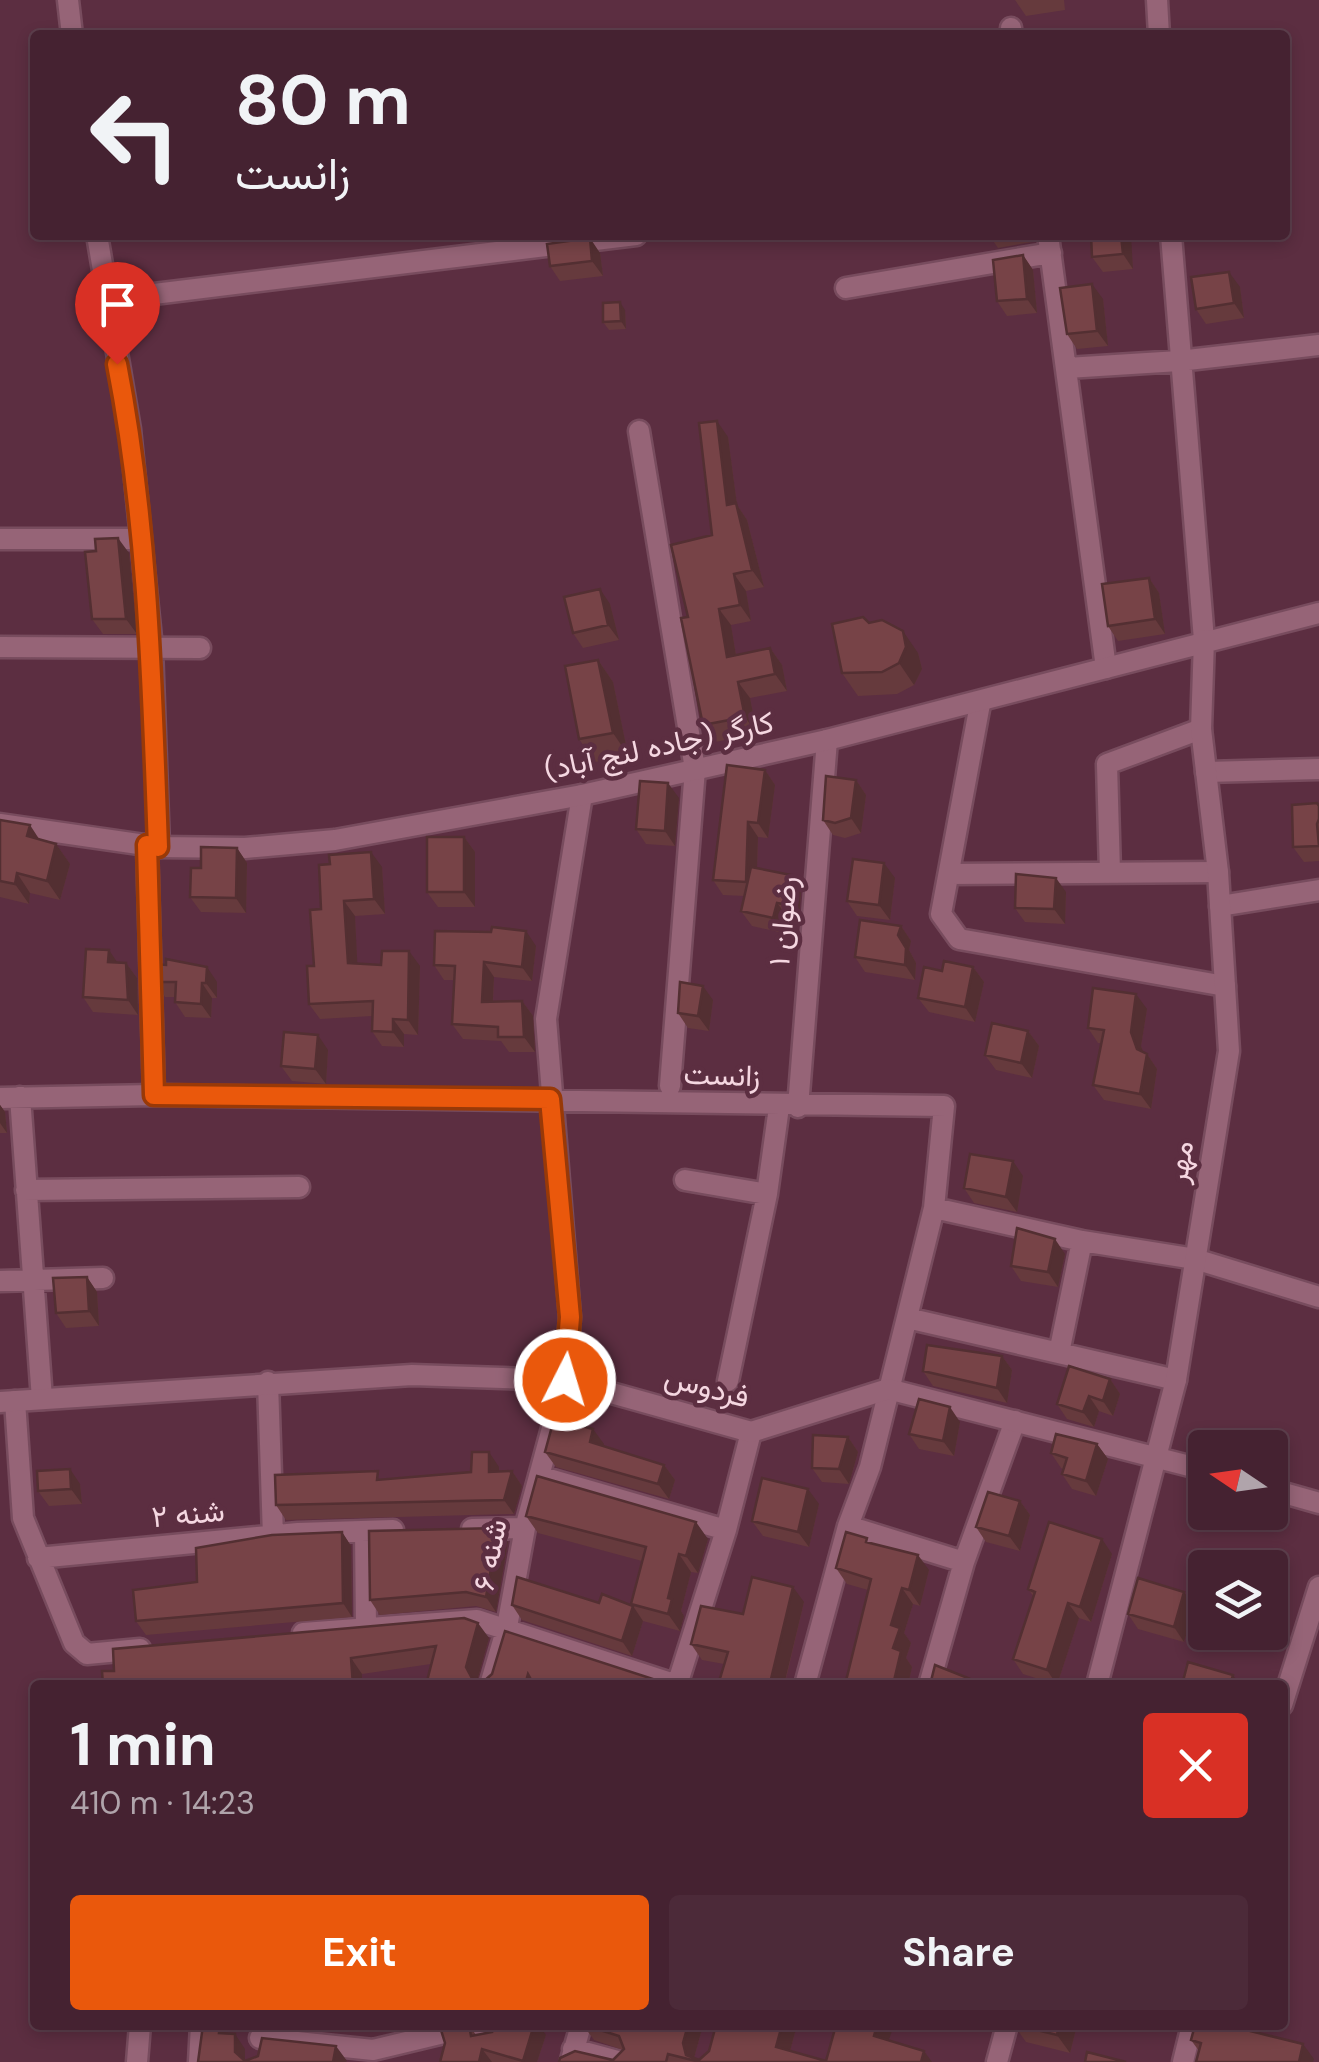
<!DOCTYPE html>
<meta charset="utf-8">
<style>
:root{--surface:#452231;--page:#4c2a39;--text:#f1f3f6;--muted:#b0a4ab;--line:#5d3f4d;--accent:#ea580c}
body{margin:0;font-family:"DM Sans",Vazirmatn,sans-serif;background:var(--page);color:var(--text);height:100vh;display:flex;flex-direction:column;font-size:38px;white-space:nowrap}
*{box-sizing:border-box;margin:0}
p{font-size:32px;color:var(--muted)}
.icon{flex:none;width:55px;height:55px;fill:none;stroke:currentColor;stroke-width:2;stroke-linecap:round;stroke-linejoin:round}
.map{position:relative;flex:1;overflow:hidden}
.drawer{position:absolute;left:30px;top:1680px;width:1258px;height:350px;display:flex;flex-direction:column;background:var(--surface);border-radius:10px;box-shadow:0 5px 15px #0003,0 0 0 2px var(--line)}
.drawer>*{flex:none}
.guide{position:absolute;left:30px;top:30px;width:1260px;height:210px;border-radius:10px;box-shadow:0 5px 15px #0003,0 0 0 2px var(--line);background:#452231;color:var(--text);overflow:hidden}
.needle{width:65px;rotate:283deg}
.fabs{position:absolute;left:1188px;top:1430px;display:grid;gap:20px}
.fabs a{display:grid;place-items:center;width:100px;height:100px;border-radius:10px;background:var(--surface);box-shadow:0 5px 15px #0003,0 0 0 2px var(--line);font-size:50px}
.pin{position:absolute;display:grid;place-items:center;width:85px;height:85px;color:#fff;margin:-102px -42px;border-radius:50% 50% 50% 0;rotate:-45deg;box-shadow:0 0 10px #0007}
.pin .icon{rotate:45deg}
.me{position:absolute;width:110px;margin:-55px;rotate:5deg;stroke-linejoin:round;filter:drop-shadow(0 0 8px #0008)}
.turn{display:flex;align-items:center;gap:35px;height:210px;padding:0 40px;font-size:45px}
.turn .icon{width:130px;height:130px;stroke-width:2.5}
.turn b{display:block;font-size:70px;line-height:85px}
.round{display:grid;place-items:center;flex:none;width:105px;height:105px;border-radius:10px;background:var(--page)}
.overview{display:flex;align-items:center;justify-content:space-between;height:170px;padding:0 40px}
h1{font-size:60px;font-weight:700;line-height:75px}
.primary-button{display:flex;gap:20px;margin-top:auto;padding:20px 40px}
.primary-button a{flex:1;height:115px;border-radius:10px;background:var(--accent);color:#fff;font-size:40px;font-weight:700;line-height:115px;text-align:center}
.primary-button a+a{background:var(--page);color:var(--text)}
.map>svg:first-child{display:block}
</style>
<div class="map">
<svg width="1319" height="2062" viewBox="0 0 1319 2062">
<rect width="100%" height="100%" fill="#5c2e41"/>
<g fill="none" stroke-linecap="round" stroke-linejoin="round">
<defs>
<path id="minor" d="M68,0l4,35
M1157,0l2,35
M1011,28l1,7
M97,235l33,194 22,219 7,199
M1048,235l58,433
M1171,235l33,405
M846,288l205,-35
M105,300l531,-65
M1067,368l112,-7 140,-16
M639,431l56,338 -25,317
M0,539h141
M0,647l200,1
M980,704l-39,210 18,25 266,47
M1206,772l113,-3
M147,845l7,250
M1110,873l-3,-109 94,-35
M949,874l269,-2
M1220,906l99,-16
M20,1097l22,302
M0,1098l154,-3 790,11 -10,102 148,33 113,18 124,38
M798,1107l29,-367
M685,1180l82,14
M26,1190l273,-3
M0,1281l103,-3
M907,1318l269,62
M1059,1353l23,-112
M728,1381l39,-187 12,-87
M268,1382l5,155
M15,1401l8,117 51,125 13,11 53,-5
M539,1476l187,54
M848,1526l116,36
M472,1529l53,-1
M365,1531l1,96
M38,1558l260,-25 95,-3
M303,1633l174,-13 200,65
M490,1685l17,-58 18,-99 40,-148 5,-63 -24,-298 36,-224
M677,1685l49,-155 25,-98
M805,1685l43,-159 22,-59 64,-259
M929,1685l35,-123 51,-141
M1282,1705l37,-118
M260,2038l113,12 104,-25
M573,2049l48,13
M571,2060l10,-35
M137,2062l3,-37
M199,2062l2,-37
M1183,2062l9,-37"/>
<path id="tertiary" d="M0,824l159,23 86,1 90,-8 247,-45 245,-55 492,-127
M0,1402l412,-27 153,5 186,52 137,-43 317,81
M1270,1489l49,14
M1097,1685l79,-305 53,-329 -11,-179 -17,-143 3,-89
M997,2062l10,-37"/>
</defs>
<use href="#minor" stroke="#784c5e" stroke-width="25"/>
<use href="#tertiary" stroke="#784c5e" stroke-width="25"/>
<use href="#minor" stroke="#966477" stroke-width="20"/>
<use href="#tertiary" stroke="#966477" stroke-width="20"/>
</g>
<path fill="#663a3d" d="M1015,0h49l1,10 -39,6z
M989,235h41l2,7 -34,6z
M1091,235h39l3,34 -30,3 -11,-15z
M600,253l3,23 -43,5 -10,-15z
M1023,255l10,15 4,43 -30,3 -10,-15z
M1240,287l4,31 -38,6 -10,-15z
M1103,299l5,47 -31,3 -10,-15z
M625,310l1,19 -17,1 -6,-8z
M728,437l9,68 10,15 17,67 -18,4 5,30 -20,4 5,30 34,-7 12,17 5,26 -37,7 7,36 -42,8 -12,-17 -15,-108 24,-82z
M129,553l8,81h-34l-11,-15z
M1149,578l10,15 6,41 -47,7 -10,-15z
M610,604l9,36 -36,8 -10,-15z
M869,623l49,30 4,16 -8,16 -17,9 -39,2 -16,-23z
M598,660l15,22 15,73 -33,7 -16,-23z
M765,770l10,15 -7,53 -10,-1 -1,31 34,7 10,15 -2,30 -11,-3 -4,16 -32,-7 -11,-15 4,-15 -22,-1 -10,-15z
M856,780l10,15 -5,38 -16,5 -12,-3 -10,-15z
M679,798l-4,48 -29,-2 -10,-15z
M1319,806v55l-15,1 -11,-15z
M0,820l40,19 16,5 14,20 -10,36 -30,-7 -1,11 -29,-7z
M464,837l11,15v55h-37l-11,-15z
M237,848l10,15 -1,50 -45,-1 -11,-15 11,-29z
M382,867l3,47 -30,2 2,48 63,2 -2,69 -14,-1v13l-22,-1 -10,-15v-15l-52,3 -11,-15 12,-95z
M895,878l-5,42 -33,-4 -10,-15z
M1066,892l-1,32 -40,-2 -10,-14z
M901,926l10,15 -2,9 7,13 -1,17 -50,-8 -10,-15z
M536,946l-4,35 -38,-4 -1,25 29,-1 11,15 2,36h-26l-8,-11 -38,-2 -11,-15 2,-44h-10l-10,-15z
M117,962l9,1 11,15 1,37 -45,-3 -10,-15z
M973,967l11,15 -9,40 -46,-10 -11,-14 24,-27z
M155,982h62v16h-5l-1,20 -26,-1 -10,-15v-5h-10z
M713,1000l-4,31 -21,-3 -10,-15z
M1147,1009l-6,37 2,6 4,2 10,15 -6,40 -47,-9 -11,-15 8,-42h-3l-10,-15z
M1028,1031l11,15 -7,32 -36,-8 -11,-15z
M328,1050l-2,34 -34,-3 -11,-15z
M0,1105l5,7 2,21h-7z
M1023,1176l-6,36 -43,-9 -10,-15z
M1065,1254l-7,33 -37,-6 -10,-15z
M87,1277l10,15 2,34 -33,2 -10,-15z
M1002,1356l10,14 -5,33 -74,-17 -10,-15z
M1110,1379l10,15 -7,22 -14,-5 -5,16 -27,-8 -10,-15z
M960,1422l-6,34 -35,-7 -10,-15z
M848,1437l10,15 -9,32 -27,-2 -10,-14z
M604,1444l-1,2 61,19 11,15 -6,19 -113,-32 -11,-15z
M1097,1444l11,15 -12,37 -24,-7 -10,-15 1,-5 -2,-1 -10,-15z
M499,1467v5l13,-1 10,15 -8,28 -228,6 -10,-15 107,-26 88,-7z
M80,1484l2,20 -33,2 -11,-15z
M1020,1501l10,14 -10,36 -34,-9 -10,-15z
M819,1504l-10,43 -46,-11 -11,-15z
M526,1516l182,23 -10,34 -7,-1 -10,39 3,5 -4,15 -37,-10 -11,35 -110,-36 -10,-15 87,-2 34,3 -2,-2 11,-43 -104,-28z
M342,1532l9,14 1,71 -206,18 -10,-14 61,-39z
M508,1542l-12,70 -20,-6 -96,9 -10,-15z
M871,1544l58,26 -9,36 -7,-2 -9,29 7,10 -5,15 6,9 -4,18h-63l23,-95 -21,-6 -11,-16z
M1112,1554l-21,68 -12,-4 -22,67 -34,-11 -10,-15 21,-62 -6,-8z
M804,1602l-19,81 -61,-19 -22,-4 -11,-16 52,-30z
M1195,1607l-11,35 -46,-13 -10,-15z
M489,1638l-12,44h185l24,3h-260l5,-21 -69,10 -248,-3z
M469,2025l7,10h70l-9,27h-97z
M583,2025h120l-9,33 5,2 10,-9 7,-26h81l-7,26 36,10 62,-21 44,22h-373l54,-2 10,-10 -29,-10z
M1014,2025h63l-7,28 -44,-11z
M1195,2025h57l-1,6 63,28 -115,-8 -8,-11z"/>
<path fill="#532f32" d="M1121,235l10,1 2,33 -10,-15z
M590,238l10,15 3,23 -11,-15z
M1023,255l10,15 4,43 -10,-14z
M1229,272l11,15 4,31 -10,-15z
M1092,284l11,15 5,47 -11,-15z
M620,302l5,8 1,19 -5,-8z
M717,421l11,16 9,68 10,15 17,67 -12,-17 -25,-65z
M118,538l11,15 8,81 -11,-15z
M734,574l12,17 5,30 -11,-16z
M1149,578l10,15 6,41 -10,-15z
M600,589l10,15 9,36 -11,-15z
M719,609l12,16 8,49 -12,-17z
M903,631l15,22 4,16 -8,16 -15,-22z
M770,648l12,17 5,26 -12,-17z
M598,660l15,22 15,73 -15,-22z
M738,682l12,16 7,36 -12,-17z
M765,770l10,15 -7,53 -10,-15z
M856,780l10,15 -5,38 -10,-15z
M668,783l11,15 -4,48 -10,-15z
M748,822l10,15 -2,59 -10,-14z
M30,825l13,20 -16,-9z
M464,837l11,15v55l-11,-15z
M56,844l14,20 -10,36 -13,-19z
M237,848l10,15 -1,50 -10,-15z
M371,852l11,15 3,47 -11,-15z
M884,863l11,15 -5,42 -11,-15z
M17,873l13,20 -1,11 -14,-20z
M791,875l10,15 -2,30 -10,-15z
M1056,878l10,14 -1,32 -11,-15z
M344,901l11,15 3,62 -10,-15z
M777,903l11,14 -4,16 -11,-15z
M901,926l10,15 -2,9 7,13 -1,17 -10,-15 -7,-30z
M526,931l10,15 -4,35 -10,-14z
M109,950l10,15 -11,-3z
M409,951l11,15 -2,69 -10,-15z
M484,962l10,15 -2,40 -10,-15z
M126,963l11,15 1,37 -10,-15z
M207,967l10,15v16l-11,-15z
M973,967l11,15 -9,40 -10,-15z
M202,983l10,15 -1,20 -10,-14z
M703,986l10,14 -4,31 -11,-15z
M1136,994l11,15 -6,37 5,13 1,-5 10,15 -6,40 -11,-15 -3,-45 -6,-17z
M522,1001l11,15 2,36 -11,-15z
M393,1019l11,15v13l-11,-15z
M1028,1031l11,15 -7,32 -11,-15z
M318,1035l10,15 -2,34 -11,-15z
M0,1105l5,7 2,21 -7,-10z
M1013,1161l10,15 -6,36 -11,-15z
M1055,1239l10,15 -7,33 -10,-15z
M87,1277l10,15 2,34 -10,-15z
M1002,1356l10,14 -5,33 -10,-15z
M1110,1379l10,15 -7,22 -10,-15z
M1089,1396l10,15 -5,16 -11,-15z
M950,1407l10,15 -6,34 -11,-15z
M593,1429l11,15 -4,13 -10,-15z
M848,1437l10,15 -9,32 -10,-15z
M1097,1444l11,15 -12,37 -10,-15z
M489,1452l10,15v20l-10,-15z
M664,1465l11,15 -6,19 -11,-15z
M70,1469l10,15 2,20 -11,-15z
M512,1471l10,15 -8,28 -10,-14z
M808,1489l11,15 -10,43 -11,-15z
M1020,1501l10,14 -10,36 -11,-15z
M696,1522l12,17 -10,34 -12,-17z
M498,1528l10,14 -12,70 -10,-15z
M342,1532l9,14 1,71 -9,-14z
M1102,1539l10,15 -21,68 -11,-15z
M679,1554l12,18 -10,39 3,5 -4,15 -12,-17v-16z
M918,1555l11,15 -9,36 -11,-16z
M793,1587l11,15 -20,83 -13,-6z
M902,1588l11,16 -9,29 7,10 -5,15 6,9 -4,18h-15l-2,-60z
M1184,1592l11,15 -11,35 -10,-15z
M1068,1603l11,15 -22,67 -10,-15z
M633,1606l10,15 -11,35 -10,-15z
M478,1623l11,15 -13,47 -10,-18z
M351,1658l11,16v11h-9z
M528,1674l8,11h-11z
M1233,1675l7,10h-10z
M1282,1899l4,6 -4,17z
M534,2025h5l7,10 -9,27h-14z
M688,2025h15l-9,33 -8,-3 -3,-12z
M782,2025h15l-10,37 -11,-15z
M877,2025h17l-9,26 -11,-15z
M1059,2025h18l-7,28 -13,-18z
M1238,2025h14l-4,18 -10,-15z
M235,2034l10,15v13l-10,-10z
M1303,2044l11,15 -1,3h-14z
M336,2046l11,15 -1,1h-13z
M482,2049l10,13h-13z
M924,2051l8,11h-11z"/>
<path fill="#774347" stroke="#532f32" stroke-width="2.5" d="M1091,235h30l2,19 -31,3z
M590,238l2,23 -42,5 -3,-22z
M1023,255l4,44 -30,2 -4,-41z
M1229,272l5,31 -38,6 -5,-32z
M1092,284l5,47 -30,3 -7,-46z
M620,302l1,19 -18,1v-19z
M717,421l10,84 9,-2 16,67 -18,4 6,31 -21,4 8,48 43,-9 5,26 -37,8 7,35 -42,8 -22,-107 7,-1 -17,-72 41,-10 -13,-112z
M118,538l8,81h-34l-7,-67 11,-1 -1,-12z
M1149,578l6,41 -47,7 -6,-42z
M600,589l8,36 -35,8 -9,-36z
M863,617l6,6 13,-3 21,11 3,16 -7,16 -17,9 -40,1 -10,-49z
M598,660l15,73 -34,6 -14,-73z
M727,765l38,5 -7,53 -10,-1 -2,60 -33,-2z
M826,776l30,4 -5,38 -16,5 -12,-3z
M640,781l28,2 -3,48 -29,-2z
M1317,803l2,3v13l-2,5 2,22 -26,1 -1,-42z
M0,820l30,5 -3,11 29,8 -9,37 -30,-8 -2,11 -15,-3z
M427,837h37v55h-37z
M201,847l36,1 -1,50 -46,-1 1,-29h10z
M371,852l3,47 -30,2 4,62 33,2 1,-14h27l-1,69 -15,-1v13l-21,-1 1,-30 -64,3 -2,-38h7l-4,-56 11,-1 -2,-44 11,-1 -1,-9z
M853,859l31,4 -5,42 -32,-4z
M751,867l40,8 -2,30 -12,-2 -4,15 -32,-7z
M1016,874l40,4 -2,31 -39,-1z
M860,920l41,6 -3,9 8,13 -1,17 -50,-8z
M492,927l34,4 -4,36 -38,-5 -2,40 40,-1 2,36h-26v-10l-46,-3 3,-58 -21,-1 1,-34 56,1z
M86,949l23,1 -1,12 18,1 2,37 -45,-3z
M166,959l41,8 -1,16h-4l-1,21 -26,-2 1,-20h-21l-1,-18 12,1z
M944,961l29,6 -8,40 -47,-9 6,-31 18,4z
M680,982l23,4 -5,30 -20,-3z
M1093,988l43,6 -5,38 6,17 10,5 -7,40 -47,-9 11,-55 -16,-2z
M992,1023l36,8 -7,32 -36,-8z
M284,1032l34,3 -3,34 -34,-3z
M970,1154l43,7 -7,36 -42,-9z
M1017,1228l38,11 -7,33 -37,-6z
M87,1277l2,34 -33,2 -3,-35z
M927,1345l75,11 -5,32 -74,-17z
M1069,1366l41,13 -7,22 -14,-5 -6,16 -26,-8z
M919,1399l31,8 -7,34 -34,-7z
M554,1419l39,10 -3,13 74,23 -6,19 -113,-32z
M1056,1434l41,10 -11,37 -24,-7 5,-16 -16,-5z
M813,1435l35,2 -9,32 -27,-1z
M472,1452h17v20l23,-1 -8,29 -228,5 -1,-30 103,-4 -1,9 94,-8z
M70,1469l1,20 -33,2 -1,-20z
M537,1476l159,46 -10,34 -7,-2 -11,44 4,1 -4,15 -37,-10 15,-57 -120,-31z
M762,1478l46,11 -10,43 -46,-11z
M988,1492l32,9 -11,35 -33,-9z
M1049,1522l53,17 -22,68 -12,-4 -21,67 -34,-11 22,-67 -7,-3z
M498,1528l-12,69 -20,-5 -96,8 -1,-69z
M342,1532l1,71 -207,18 -3,-31 64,-8 -1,-34 76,-13z
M846,1532l21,6 -1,4 52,13 -9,35 -7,-2 -11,37 9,3 -7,20 8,3 -8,34h-48l26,-106 -35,-11z
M517,1577l82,26 3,-9 31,12 -11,35 -110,-36z
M752,1577l41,10 -22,92 22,6h-75l10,-33 -37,-8 10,-38 42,8z
M1138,1578l46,14 -10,35 -46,-13z
M464,1618l14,5 -12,44 8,15h9l9,-8 13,-43 157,51 11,-1 13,4h-152l-6,-11 -3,11h-99l10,-39 -85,12 2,27h-250l-1,-14h12l-1,-22z
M1188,1662l45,13 -3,10h-48z
M935,1665l38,15 -1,5h-42z
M203,2025h17l-1,8 16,1v18l10,9 13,-5 4,-18 74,8 -3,16h-135z
M463,2025h6l2,11 21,-4 -1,-7h43l-11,36 -41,-12 -3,13h-39l5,-19 -4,-13z
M584,2025h104l-5,18 3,12 13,5 10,-9 7,-26h66l-6,22 50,14 10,-36h41l-3,11 50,15 -3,11h-221l-32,-8 -2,8h-107l1,-4 15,-7 38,9 11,-11 -5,-13z
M1017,2025h42l-2,10z
M1195,2025h43v3l65,16 -4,18h-103l5,-19 -10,-3z
M1087,2052l39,10h-41z"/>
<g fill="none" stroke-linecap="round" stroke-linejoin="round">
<defs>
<path id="route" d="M117,364c31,159 35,321 41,483l-11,-2 7,250 396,4 20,218 -5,63"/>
</defs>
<use href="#route" stroke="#983908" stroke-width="25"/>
<use href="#route" stroke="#ea580c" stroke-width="18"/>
</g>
<g text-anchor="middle" stroke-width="9" stroke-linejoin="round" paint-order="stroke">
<g font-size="30" fill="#f5d7e1" stroke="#5c2e41">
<text transform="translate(659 746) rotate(-12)" y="10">کارگر (جاده لنج آباد)</text>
<text transform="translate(783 921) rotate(-85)" y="10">رضوان ۱</text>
<text transform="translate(722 1075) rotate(2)" y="10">زانست</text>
<text transform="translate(1180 1162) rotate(-81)" y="10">مهر</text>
<text transform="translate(707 1387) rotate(15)" y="10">فردوس</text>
<text transform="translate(188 1514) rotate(-5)" y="10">شنه ۲</text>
<text transform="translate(490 1555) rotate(-79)" y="10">شنه ۶</text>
</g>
</g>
</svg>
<div class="fabs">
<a><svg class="needle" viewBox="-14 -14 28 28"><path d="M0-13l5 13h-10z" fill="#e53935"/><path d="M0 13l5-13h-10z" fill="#b0a4ab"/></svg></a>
<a><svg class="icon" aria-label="layers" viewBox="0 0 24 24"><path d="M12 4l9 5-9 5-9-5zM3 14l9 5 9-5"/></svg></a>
</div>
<div class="pin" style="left:117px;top:364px;background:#d93025"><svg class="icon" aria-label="arrive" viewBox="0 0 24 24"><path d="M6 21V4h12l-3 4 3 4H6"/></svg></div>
<svg class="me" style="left:565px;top:1380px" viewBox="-20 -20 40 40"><circle r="17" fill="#ea580c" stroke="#fff" stroke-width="3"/><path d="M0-11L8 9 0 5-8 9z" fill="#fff"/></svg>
<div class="guide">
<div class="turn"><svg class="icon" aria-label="left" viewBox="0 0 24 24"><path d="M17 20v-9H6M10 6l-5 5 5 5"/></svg><div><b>80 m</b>زانست</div></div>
</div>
<section class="drawer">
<div class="overview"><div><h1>1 min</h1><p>410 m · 14:23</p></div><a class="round" style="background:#d93025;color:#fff"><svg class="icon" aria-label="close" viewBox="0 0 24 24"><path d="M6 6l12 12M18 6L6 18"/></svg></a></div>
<div class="primary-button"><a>Exit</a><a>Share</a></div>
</section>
</div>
